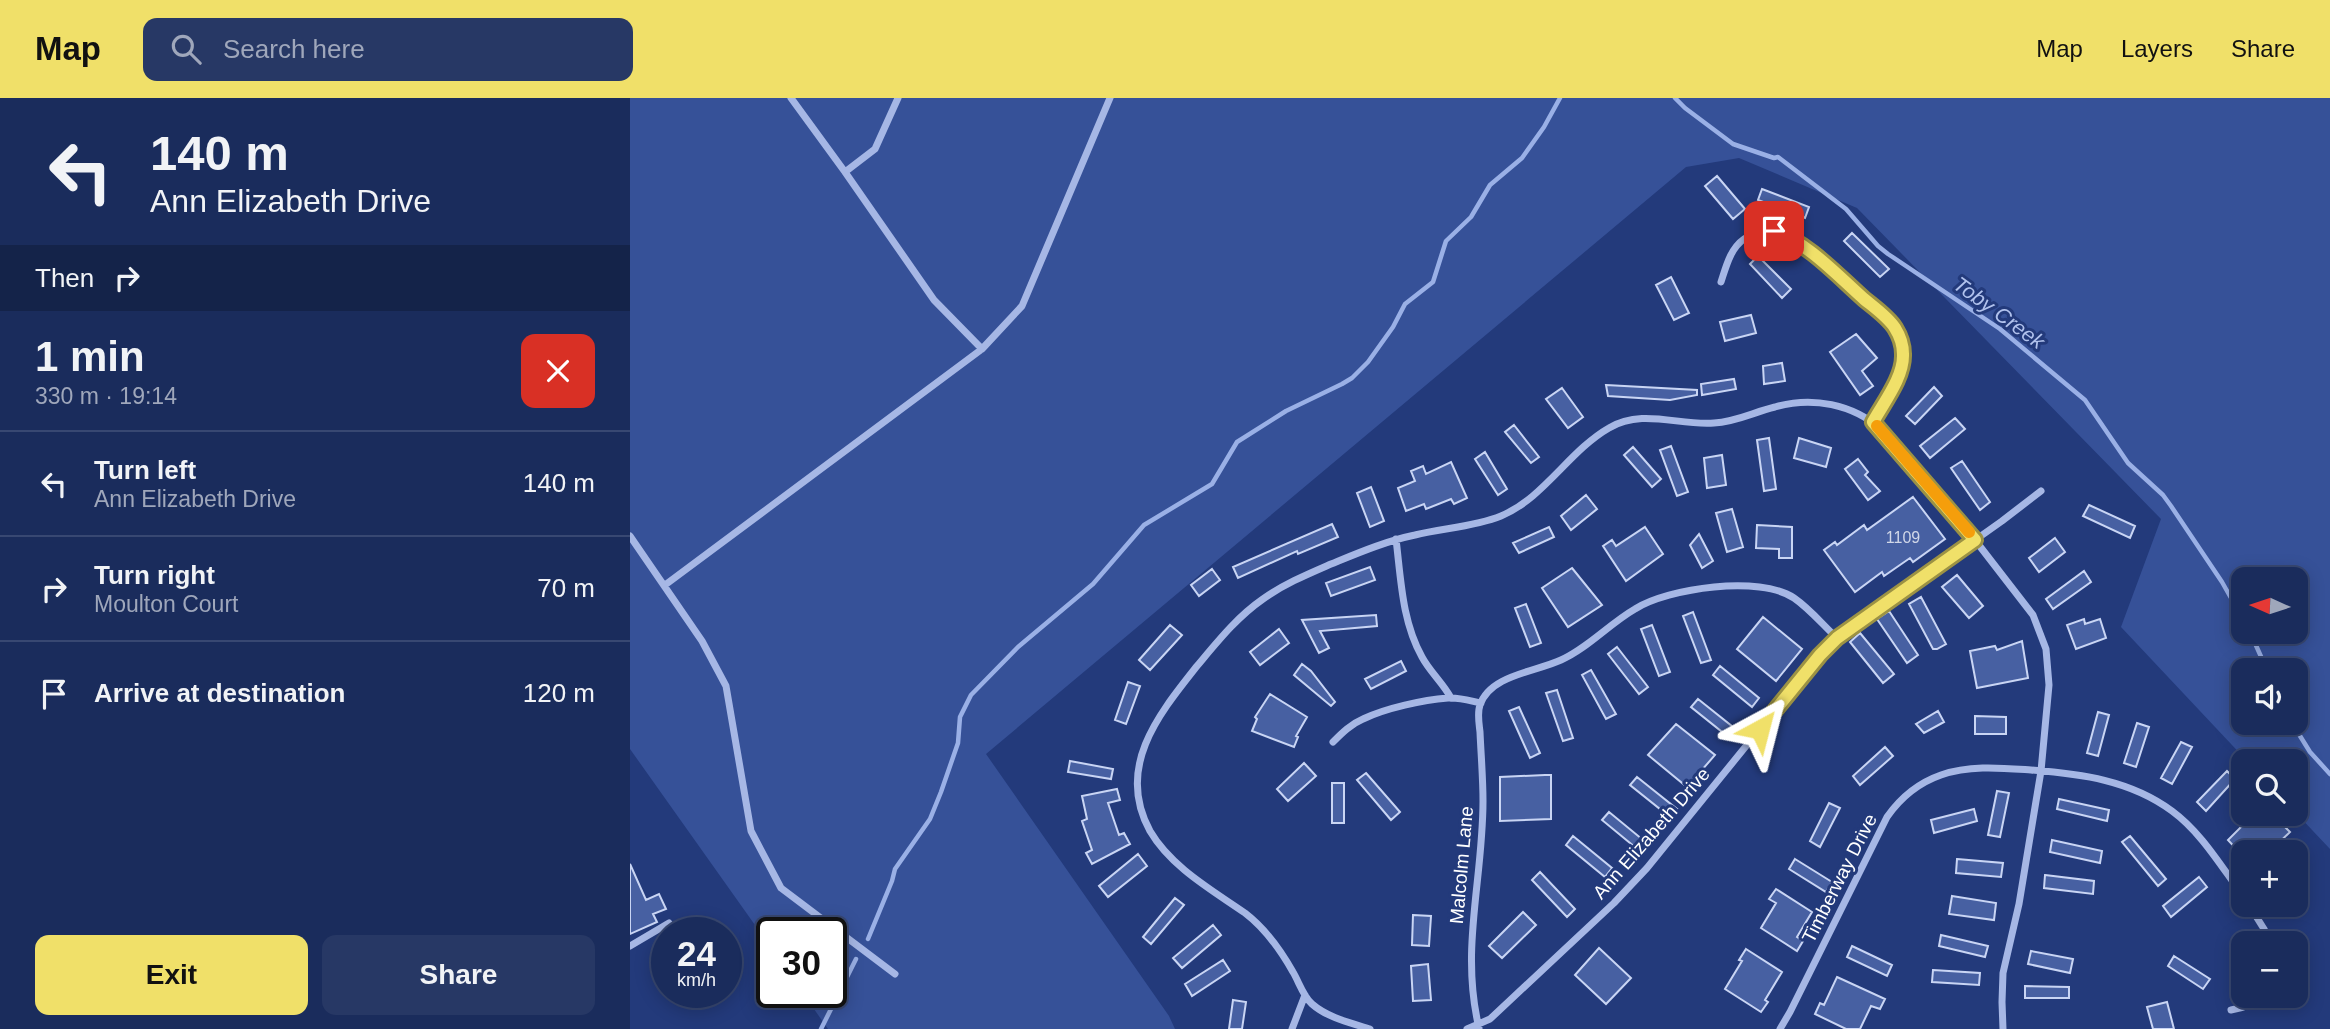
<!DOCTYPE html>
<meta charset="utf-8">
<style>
:root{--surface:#1a2c5c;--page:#273865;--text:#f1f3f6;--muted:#9fa7bb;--line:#384872;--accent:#f0e069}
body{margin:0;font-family:Arial,sans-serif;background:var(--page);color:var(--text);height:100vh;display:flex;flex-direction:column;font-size:26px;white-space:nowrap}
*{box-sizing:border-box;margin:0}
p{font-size:23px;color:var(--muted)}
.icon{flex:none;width:38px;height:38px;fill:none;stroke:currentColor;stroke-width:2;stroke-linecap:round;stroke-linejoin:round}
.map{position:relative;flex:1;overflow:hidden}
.details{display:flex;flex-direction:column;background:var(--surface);width:630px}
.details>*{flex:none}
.hud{background:#1a2c5c;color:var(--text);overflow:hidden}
.needle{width:46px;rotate:273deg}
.fabs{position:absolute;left:1601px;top:469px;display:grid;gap:14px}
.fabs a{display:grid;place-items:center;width:77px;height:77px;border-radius:14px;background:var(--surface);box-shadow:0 4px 18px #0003,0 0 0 2px var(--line);font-size:35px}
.speed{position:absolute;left:21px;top:819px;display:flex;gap:14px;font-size:35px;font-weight:700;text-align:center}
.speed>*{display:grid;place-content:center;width:91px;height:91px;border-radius:50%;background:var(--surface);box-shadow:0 4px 18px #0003,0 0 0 2px var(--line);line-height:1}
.speed small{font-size:18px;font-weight:400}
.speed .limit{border:4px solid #111;border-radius:10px;background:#fff;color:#111}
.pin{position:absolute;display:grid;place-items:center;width:60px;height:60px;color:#fff;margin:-30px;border-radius:14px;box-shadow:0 4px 10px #0006}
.me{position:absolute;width:77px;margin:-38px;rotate:38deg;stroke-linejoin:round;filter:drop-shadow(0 0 5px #0008)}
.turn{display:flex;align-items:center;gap:24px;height:147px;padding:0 35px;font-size:32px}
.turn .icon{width:91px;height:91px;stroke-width:2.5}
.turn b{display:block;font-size:49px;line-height:60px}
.then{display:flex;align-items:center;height:66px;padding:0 35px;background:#0003;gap:14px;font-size:26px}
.round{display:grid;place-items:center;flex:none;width:74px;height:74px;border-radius:14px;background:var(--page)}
.summary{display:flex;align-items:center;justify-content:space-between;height:119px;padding:0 35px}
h1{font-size:42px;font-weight:800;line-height:52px}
.cta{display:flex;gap:14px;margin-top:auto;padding:14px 35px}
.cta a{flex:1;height:80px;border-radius:14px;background:var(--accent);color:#111;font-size:28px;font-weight:800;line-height:80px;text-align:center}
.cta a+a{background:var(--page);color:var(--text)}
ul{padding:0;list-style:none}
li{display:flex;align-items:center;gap:21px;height:105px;padding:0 35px;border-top:2px solid var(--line)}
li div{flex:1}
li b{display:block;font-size:26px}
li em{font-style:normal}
header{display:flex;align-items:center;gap:42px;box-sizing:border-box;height:98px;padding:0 35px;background:var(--accent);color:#111}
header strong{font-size:33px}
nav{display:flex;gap:38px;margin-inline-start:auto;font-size:24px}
.search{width:490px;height:63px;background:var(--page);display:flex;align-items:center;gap:18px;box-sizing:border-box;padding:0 24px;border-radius:14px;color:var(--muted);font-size:26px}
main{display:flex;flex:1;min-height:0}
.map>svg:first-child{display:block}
</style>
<header>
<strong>Map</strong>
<div class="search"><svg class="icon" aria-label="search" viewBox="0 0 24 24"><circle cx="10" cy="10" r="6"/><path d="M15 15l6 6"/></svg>Search here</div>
<nav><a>Map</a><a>Layers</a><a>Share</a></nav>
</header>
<main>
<section class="details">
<div class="hud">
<div class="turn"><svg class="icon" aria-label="left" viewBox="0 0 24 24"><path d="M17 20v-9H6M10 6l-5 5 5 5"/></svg><div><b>140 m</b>Ann Elizabeth Drive</div></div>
<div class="then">Then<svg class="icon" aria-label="right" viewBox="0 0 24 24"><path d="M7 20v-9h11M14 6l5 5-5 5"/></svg></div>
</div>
<div class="summary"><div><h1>1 min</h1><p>330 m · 19:14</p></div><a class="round" style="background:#d93025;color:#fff"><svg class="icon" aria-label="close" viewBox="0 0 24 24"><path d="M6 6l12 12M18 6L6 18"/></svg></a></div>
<ul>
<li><svg class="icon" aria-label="left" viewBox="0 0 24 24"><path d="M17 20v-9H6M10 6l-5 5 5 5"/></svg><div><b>Turn left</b><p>Ann Elizabeth Drive</p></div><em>140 m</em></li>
<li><svg class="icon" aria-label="right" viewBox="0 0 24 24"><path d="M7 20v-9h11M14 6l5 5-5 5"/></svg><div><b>Turn right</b><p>Moulton Court</p></div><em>70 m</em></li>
<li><svg class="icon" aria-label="arrive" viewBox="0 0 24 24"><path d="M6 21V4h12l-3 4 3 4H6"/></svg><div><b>Arrive at destination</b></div><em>120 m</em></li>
</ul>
<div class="cta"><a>Exit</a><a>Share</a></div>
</section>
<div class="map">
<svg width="1700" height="931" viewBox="0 0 1700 931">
<rect width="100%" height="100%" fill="#233a7b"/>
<path fill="#365198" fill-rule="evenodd" d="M0,0h1700v751l-34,-36v-52h-49l-126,-134 40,-108 -304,-311 -118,-50 -53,9 -700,587 183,262 6,13h-347l-26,-37h29v-59h-59v16l-142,-200zM1614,481h52v53h-52zM1614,572h52v53h-52z"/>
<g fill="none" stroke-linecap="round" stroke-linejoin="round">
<path stroke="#9ab0e6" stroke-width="4.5" d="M1045,0l10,10 48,36 41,14 4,-1 68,52 32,37 10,8 112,75 85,71 43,63 35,32 8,11 51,76 22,39
M1620,534l17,38
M1662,625l18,29 20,22
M238,841l24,-58 3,-12 35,-50 11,-27 17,-49 2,-26 11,-22 47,-48 75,-63 51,-59 68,-41 25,-42 49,-31 56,-27 10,-6 16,-16 25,-35 12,-23 28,-22 13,-41 25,-24 19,-32 32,-27 22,-31 16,-29
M191,931l35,-70"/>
</g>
<path fill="#4760a2" stroke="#c9d5f4" stroke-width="2" d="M1087,78l28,33 -12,10 -28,-33z
M1132,91l47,18 -4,11 -47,-18z
M1222,135l37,36 -9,8 -36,-36z
M1128,158l33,33 -9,9 -32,-34z
M1041,179l18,36 -15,7 -18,-35z
M1121,217l5,18 -31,8 -5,-19z
M1226,236l21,24 -15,13 11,15 -13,9 -30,-43z
M1152,265l3,18 -21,3 -1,-18z
M1104,281l2,10 -34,6 -1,-11z
M976,287l91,5v5l-27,5 -62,-4z
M1304,289l8,9 -27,28 -9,-8z
M932,290l21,29 -15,11 -22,-29z
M1325,320l10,11 -35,29 -10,-12z
M884,327l25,32 -8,6 -26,-31z
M1139,340l7,51 -12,2 -7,-51z
M1169,340l32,10 -5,19 -32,-9z
M1041,348l17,46 -11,4 -17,-46z
M1003,349l28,32 -9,8 -28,-32z
M855,354l22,37 -9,6 -23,-36z
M1092,357l4,30 -19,3 -3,-30z
M1228,361l10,13 -3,3 15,16 -12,9 -23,-31z
M1332,363l28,41 -10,8 -29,-42z
M821,364l16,36 -13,6 -3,-5 -25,10 -2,-5 -18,7 -8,-23 17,-7 -4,-10 12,-5 3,8z
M741,389l13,34 -14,6 -13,-34z
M956,397l11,14 -26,21 -10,-14z
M1283,399l32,42 -32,23 -3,-4 -26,18 -2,-4 -27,20 -31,-42 11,-8 2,3 27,-20 3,5z
M1459,407l46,21 -5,12 -47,-22z
M1102,411l11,38 -16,5 -11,-39z
M702,426l6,13 -40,17 -1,-3 -59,27 -5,-11z
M1127,427l35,2v31h-13v-9l-23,-1z
M919,429l5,10 -35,16 -6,-10z
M1015,429l18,27 -37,27 -23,-35 9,-6 4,6z
M1069,436l14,27 -11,7 -12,-23z
M1425,440l10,14 -26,20 -10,-14z
M740,469l5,13 -44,16 -5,-13z
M942,470l30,37 -34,22 -26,-39z
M582,471l8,11 -21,16 -8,-11z
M1454,473l7,11 -38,27 -7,-10z
M1327,477l26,31 -14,12 -27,-31z
M1291,499l25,47 -9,5h-4l-24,-45z
M896,506l15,39 -11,4 -15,-39z
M1259,513l29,44 -11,8 -30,-44z
M1063,514l18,48 -10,3 -18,-47z
M746,517l1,11 -57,5 9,17 -10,5 -17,-33z
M1133,519l39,32 -26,32 -39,-32z
M1454,521l1,5 15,-5 6,19 -30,11 -9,-24z
M540,527l12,10 -32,35 -11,-10z
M1022,527l18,47 -11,4 -18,-47z
M649,531l10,14 -29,22 -10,-13z
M1230,535l34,41 -11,9 -33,-41z
M1392,543l6,37 -51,10 -7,-37 25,-5 2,4z
M987,549l31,40 -9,7 -31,-40z
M771,563l5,10 -35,18 -6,-10z
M672,566l9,7 24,31 -4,4 -37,-31z
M1090,568l39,32 -7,9 -39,-32z
M961,572l25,44 -10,5 -24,-44z
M498,584l12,4 -14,38 -11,-4z
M927,592l16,48 -10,3 -17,-48z
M640,596l37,23 -11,19 2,1 -4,10 -42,-16 5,-12 -2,-2z
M1068,601l40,32 -7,8 -40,-32z
M889,609l21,46 -10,5 -21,-47z
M1308,613l6,11 -20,11 -8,-9z
M1468,614l11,3 -11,41 -11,-3z
M1345,618l31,1v17h-31z
M1507,625l12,4 -13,40 -12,-4z
M1046,626l39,31 -28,32 -39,-32z
M1551,644l11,5 -20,37 -11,-6z
M1255,649l8,9 -33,29 -7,-9z
M440,663l43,8 -2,10 -43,-7z
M674,665l12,13 -28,25 -11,-12z
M1597,673l8,8 -29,32 -9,-9z
M736,675l34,39 -9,8 -34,-40z
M915,677h6v44l-51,2v-44z
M1007,679l40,32 -7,8 -40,-32z
M702,685h12v40h-12z
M487,691l3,11 -12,3 11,32 5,-2 6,11 -38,20 -6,-11 6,-3 -10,-29 5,-2 -5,-23z
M1367,693l12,2 -9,44 -12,-2z
M1429,701l50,11 -2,11 -50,-12z
M1199,705l11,5 -20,39 -10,-6z
M1344,711l3,12 -43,12 -3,-13z
M979,714l39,32 -7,8 -39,-32z
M1624,716h18l18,18 -21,20h-30l-11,-12z
M943,738l39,32 -7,9 -39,-32z
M1500,738l36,43 -8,7 -36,-44z
M1422,742l50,11 -2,12 -50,-11z
M508,756l9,12 -39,31 -9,-11z
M1165,761l37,23 -6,10 -37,-23z
M1327,761l46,4 -2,14 -45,-4z
M0,766l16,36 13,-6 7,15 -13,5 4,8 -27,12z
M910,774l35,37 -8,8 -35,-37z
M1415,777l49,6 -1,13 -49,-6z
M1569,779l8,10 -36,30 -8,-11z
M1146,791l36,23 -15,25 6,4 -6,10 -36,-23 15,-25 -7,-4z
M1322,798l44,7 -2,17 -45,-6z
M545,800l9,7 -33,39 -8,-7z
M893,814l13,13 -34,33 -13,-12z
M783,817l18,1 -2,30 -17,-1z
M583,827l8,10 -39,33 -9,-10z
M1311,837l47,11 -3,11 -46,-11z
M1222,848l40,19 -5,11 -40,-19z
M969,850l32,30 -25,26 -31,-29z
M1116,851l36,23 -17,28 3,2 -7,10 -36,-23 17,-28 -3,-1z
M1401,853l42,8 -3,14 -42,-9z
M1544,858l36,23 -7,10 -35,-23z
M593,862l7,11 -38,25 -7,-12z
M798,866l3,36 -18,1 -2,-35z
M1303,872l47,3 -1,12 -47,-3z
M1207,879l48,22 -5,10 -9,-3 -11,23h-14l-31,-15 5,-11 4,2z
M1395,888l44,1v11h-44z
M603,902l13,2 -4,27h-13z
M1537,904l7,27h-21l-6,-22z"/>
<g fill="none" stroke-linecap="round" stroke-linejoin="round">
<path stroke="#a6b7e5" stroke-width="7" d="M161,0l54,74 89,128 48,49
M215,74l30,-23 23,-51
M1091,184c5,-15 9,-33 23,-43 8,-6 20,-10 31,-8 27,7 88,67 112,87 33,38 6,68 -14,104
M0,438l72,105 24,45 25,145 30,57 114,86
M766,441c5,41 6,82 26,118 8,15 21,26 29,41
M35,487l317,-236 40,-43 88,-208
M703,644c9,-9 18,-18 30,-23 23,-11 60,-19 85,-21 11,-1 23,3 33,5
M1619,807l15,24 6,14
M0,848l39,-23
M1601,912c12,-2 23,-5 32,-14
M849,930c-19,-79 4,-148 4,-227 0,-23 -2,-46 -3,-69 -1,-9 -3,-19 0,-27 10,-30 55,-33 81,-45 27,-12 48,-36 74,-51 33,-21 125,-34 159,-11 16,11 29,27 43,40
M662,931l13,-34
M740,931c-19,-6 -42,-11 -58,-25 -9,-8 -13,-22 -19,-32 -13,-23 -27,-43 -48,-59 -33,-23 -74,-46 -95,-82 -35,-64 9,-117 47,-165 21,-25 40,-49 66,-67 21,-15 45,-25 68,-35 27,-11 55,-23 84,-29 28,-7 59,-8 86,-19 43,-18 68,-65 108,-88 33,-20 70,-2 105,-5 22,-1 40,-11 61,-16 37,-11 78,-3 107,23l93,110 58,75 13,34 3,36 -8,86 -22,133 -16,69 -1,29 1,27
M837,931l23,-10 124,-116 33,-35 173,-213 17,-17 165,-117 39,-30
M1150,931l10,-17 97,-195c14,-20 31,-34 54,-42 29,-10 60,-7 90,-5 50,4 99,10 141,41 30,22 50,57 72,86"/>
</g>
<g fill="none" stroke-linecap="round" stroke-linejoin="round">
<defs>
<path id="route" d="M1130,631l60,-74 17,-17 138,-98 -102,-118c11,-20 31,-45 30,-68 0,-9 -3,-18 -8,-26 -7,-11 -20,-20 -31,-29 -27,-24 -56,-56 -90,-68"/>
</defs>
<use href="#route" stroke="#9c9244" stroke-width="18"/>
<use href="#route" stroke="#f0e069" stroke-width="12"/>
<path stroke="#f59e0b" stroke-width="12" d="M1247,328l92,106"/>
</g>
<g text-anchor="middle" stroke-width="6" stroke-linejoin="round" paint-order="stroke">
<g font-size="16" fill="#d1d7e8">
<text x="1273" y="445">1109</text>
</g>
<g font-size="19" fill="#fff" stroke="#233a7b">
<text transform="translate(1021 735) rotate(-49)" y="7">Ann Elizabeth Drive</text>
<text transform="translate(831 767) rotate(-85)" y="7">Malcolm Lane</text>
<text transform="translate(1209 780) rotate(-63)" y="7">Timberway Drive</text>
</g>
<g font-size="21" font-style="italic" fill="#b1c2ed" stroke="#233a7b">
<text transform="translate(1369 215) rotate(36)" y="7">Toby Creek</text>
</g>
</g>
</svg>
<div class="fabs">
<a><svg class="needle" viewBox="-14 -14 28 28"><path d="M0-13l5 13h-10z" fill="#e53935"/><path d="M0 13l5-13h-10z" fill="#9fa7bb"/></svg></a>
<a><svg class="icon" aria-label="sound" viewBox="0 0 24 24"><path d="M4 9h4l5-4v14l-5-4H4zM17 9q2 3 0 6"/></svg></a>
<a><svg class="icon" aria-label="search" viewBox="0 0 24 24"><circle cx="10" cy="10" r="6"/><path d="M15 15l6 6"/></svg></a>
<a>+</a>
<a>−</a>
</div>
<div class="speed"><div>24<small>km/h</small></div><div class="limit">30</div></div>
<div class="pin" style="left:1144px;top:133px;background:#d93025"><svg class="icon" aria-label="arrive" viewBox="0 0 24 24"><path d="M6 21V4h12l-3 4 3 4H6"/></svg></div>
<svg class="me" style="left:1130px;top:631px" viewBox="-20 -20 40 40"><path d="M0-17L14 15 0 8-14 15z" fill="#f0e069" stroke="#fff" stroke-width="4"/></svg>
</div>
</main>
